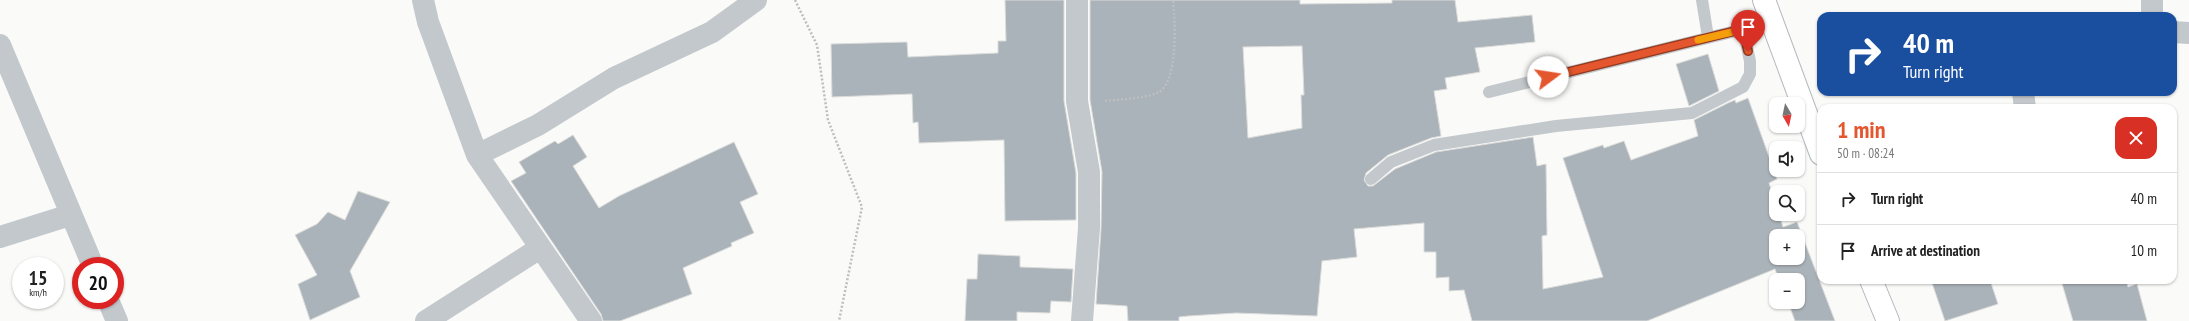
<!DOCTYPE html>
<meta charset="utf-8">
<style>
:root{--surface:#fff;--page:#f2f2f2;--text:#222;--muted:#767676;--line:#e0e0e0;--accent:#e4572e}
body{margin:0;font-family:"PT Sans Narrow",sans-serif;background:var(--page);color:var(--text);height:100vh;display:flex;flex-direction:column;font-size:15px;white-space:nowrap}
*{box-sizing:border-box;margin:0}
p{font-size:13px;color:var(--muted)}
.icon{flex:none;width:22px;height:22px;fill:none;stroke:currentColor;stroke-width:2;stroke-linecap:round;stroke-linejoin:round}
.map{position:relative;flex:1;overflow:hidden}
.side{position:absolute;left:1817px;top:104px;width:360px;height:180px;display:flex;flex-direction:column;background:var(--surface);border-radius:12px;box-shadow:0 1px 3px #0004}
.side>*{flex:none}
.guide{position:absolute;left:1817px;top:12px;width:360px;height:84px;border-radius:12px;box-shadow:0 1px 3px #0004;background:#1a4fa0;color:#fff;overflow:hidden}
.needle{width:26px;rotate:171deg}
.fabs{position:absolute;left:1769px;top:97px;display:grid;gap:8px}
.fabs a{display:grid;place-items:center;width:36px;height:36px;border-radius:8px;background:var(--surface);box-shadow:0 1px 3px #0004;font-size:20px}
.speed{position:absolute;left:12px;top:257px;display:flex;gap:8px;font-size:20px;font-weight:700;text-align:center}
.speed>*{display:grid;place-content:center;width:52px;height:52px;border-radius:50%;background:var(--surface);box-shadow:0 1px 3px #0004;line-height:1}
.speed small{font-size:10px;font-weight:400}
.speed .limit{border:6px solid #d22;background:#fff;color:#111}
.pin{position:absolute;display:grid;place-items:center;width:34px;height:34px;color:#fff;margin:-41px -17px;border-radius:50% 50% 50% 0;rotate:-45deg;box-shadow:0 0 4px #0007}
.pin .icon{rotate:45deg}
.me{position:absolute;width:44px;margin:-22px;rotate:76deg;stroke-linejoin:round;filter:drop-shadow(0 0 3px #0008)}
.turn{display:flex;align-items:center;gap:14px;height:84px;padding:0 20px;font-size:18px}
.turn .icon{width:52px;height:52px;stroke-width:2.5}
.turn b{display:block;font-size:28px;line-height:34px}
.round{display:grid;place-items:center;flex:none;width:42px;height:42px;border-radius:12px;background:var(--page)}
.head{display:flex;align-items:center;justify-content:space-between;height:68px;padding:0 20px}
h1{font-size:24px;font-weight:700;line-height:30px;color:var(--accent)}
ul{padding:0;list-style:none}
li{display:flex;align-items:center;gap:12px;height:52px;padding:0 20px;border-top:1px solid var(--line)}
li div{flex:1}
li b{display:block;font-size:15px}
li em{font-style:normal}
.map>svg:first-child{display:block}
</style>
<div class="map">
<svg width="2189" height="321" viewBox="0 0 2189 321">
<rect width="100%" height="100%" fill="#fafaf8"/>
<path fill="#aab3b9" stroke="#dcdcda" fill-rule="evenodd" d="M1005,0h59v101l12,72v47l-71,1 -1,-81 -85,3 -1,-21 -5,1 -1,-29 -80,3 -1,-53 76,-2 1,15 90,-4v-12h8z
M1090,0h210v4l92,-1v-3h63l3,22 74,-7 3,27 -60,6 5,24 -35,6 2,11 -13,2 7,45 -10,2 -43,17 -22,18 -2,7 4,6h5l22,-17 41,-17 97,-15 4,29 9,-2 1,71 -5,1 1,53 60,-12 -40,-119 40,-13 1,3 20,-7 7,19 67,-24 -4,-16 34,-17 7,-3 1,3 12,-5 29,81 -8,4 7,22v9h3l4,13 14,-5 38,99h-40l-7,-19h10v-22h-19l-4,-11 -128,52h-175l-8,-31 -15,1v-14l-13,1v-26h-12v-29l-70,6 3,28 -35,4 -5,55 -81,-3 -48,3 -9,1v4h-51l-1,-15 -31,-2 5,-75 1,-57 -12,-72zM1302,46l2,49h-3l1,33 -54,10 -5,-91zM1776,236h22v22h-22z
M1708,54l11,37 -30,15 -13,-42z
M573,135l14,22 -14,9 26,42 20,-12 115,-54 24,52 -18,8 14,31 -23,10 1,3 -49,22 9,26 -72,27h-17l-2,-7 -90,-133 15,-8 -7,-11 36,-21 3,3z
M358,191l32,11 -40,69 10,26 -50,23 -12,-36 19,-9 -22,-40 22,-11 11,-12 17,8z
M978,254l42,2v11l53,2 -2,33 -20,-1 -1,12 -33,-1v9h-52l2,-42h10z
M1931,280h59l8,24 -53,17z
M2061,280h65l2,7 9,-3 10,37h-74z"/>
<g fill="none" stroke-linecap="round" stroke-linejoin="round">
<defs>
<path id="secondary" d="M1764,0l57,154
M1871,280l17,41"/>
</defs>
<use href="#secondary" stroke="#b3babf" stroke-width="24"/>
<path stroke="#bbbfc2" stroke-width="2.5" stroke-dasharray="2 2" stroke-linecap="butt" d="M795,0l22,45 11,75 34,87 -23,114
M1105,101c16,-2 37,-2 52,-8 22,-9 18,-73 16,-93"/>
<path stroke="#c3c8cc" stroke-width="12" d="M1702,0l6,37
M1489,92l283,-70
M1371,179l20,-17 43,-17 122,-19 136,-13 51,-26 7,-13v-13l-7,-32"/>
<path stroke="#c3c8cc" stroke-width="22" d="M423,0l5,22 49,133 114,166
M1077,0v101l12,71v56l-7,93
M2152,16v-16
M2173,32l16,1
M0,45l93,221
M2023,92l2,16
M477,155l61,-30 76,-47 98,-46 44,-32
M0,237l70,-22
M108,300l9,21
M426,321l114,-73"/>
<use href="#secondary" stroke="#fff" stroke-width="22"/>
</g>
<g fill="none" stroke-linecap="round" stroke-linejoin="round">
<defs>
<path id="route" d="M1548,77l195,-48 5,22"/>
</defs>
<use href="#route" stroke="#94391e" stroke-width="10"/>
<use href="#route" stroke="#e4572e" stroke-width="7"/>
<path stroke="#f59e0b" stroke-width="7" d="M1698,40l43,-10"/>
</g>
</svg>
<div class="fabs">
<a><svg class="needle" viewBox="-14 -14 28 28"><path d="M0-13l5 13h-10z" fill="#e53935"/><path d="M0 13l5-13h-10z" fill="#767676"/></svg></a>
<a><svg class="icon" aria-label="sound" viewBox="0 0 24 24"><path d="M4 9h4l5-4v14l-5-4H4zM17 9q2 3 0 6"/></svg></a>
<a><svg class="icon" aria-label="search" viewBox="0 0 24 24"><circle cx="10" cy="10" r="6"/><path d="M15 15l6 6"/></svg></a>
<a>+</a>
<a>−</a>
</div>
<div class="speed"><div>15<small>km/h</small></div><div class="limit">20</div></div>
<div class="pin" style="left:1748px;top:51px;background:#d93025"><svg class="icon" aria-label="arrive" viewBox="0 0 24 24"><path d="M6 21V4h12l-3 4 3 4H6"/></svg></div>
<svg class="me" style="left:1548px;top:77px" viewBox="-20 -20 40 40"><circle r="19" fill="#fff"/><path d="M0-13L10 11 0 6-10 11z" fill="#e4572e"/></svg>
<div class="guide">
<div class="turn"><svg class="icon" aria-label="right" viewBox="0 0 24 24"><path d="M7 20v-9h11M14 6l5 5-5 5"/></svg><div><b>40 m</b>Turn right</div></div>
</div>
<section class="side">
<div class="head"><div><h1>1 min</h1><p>50 m · 08:24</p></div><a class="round" style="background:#d93025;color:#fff"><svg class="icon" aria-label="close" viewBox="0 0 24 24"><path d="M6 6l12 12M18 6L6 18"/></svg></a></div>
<ul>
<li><svg class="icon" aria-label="right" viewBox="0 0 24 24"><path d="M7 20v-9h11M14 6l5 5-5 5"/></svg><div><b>Turn right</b></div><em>40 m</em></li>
<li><svg class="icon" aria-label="arrive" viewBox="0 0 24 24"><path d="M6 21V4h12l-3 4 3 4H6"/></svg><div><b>Arrive at destination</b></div><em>10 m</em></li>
</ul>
</section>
</div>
